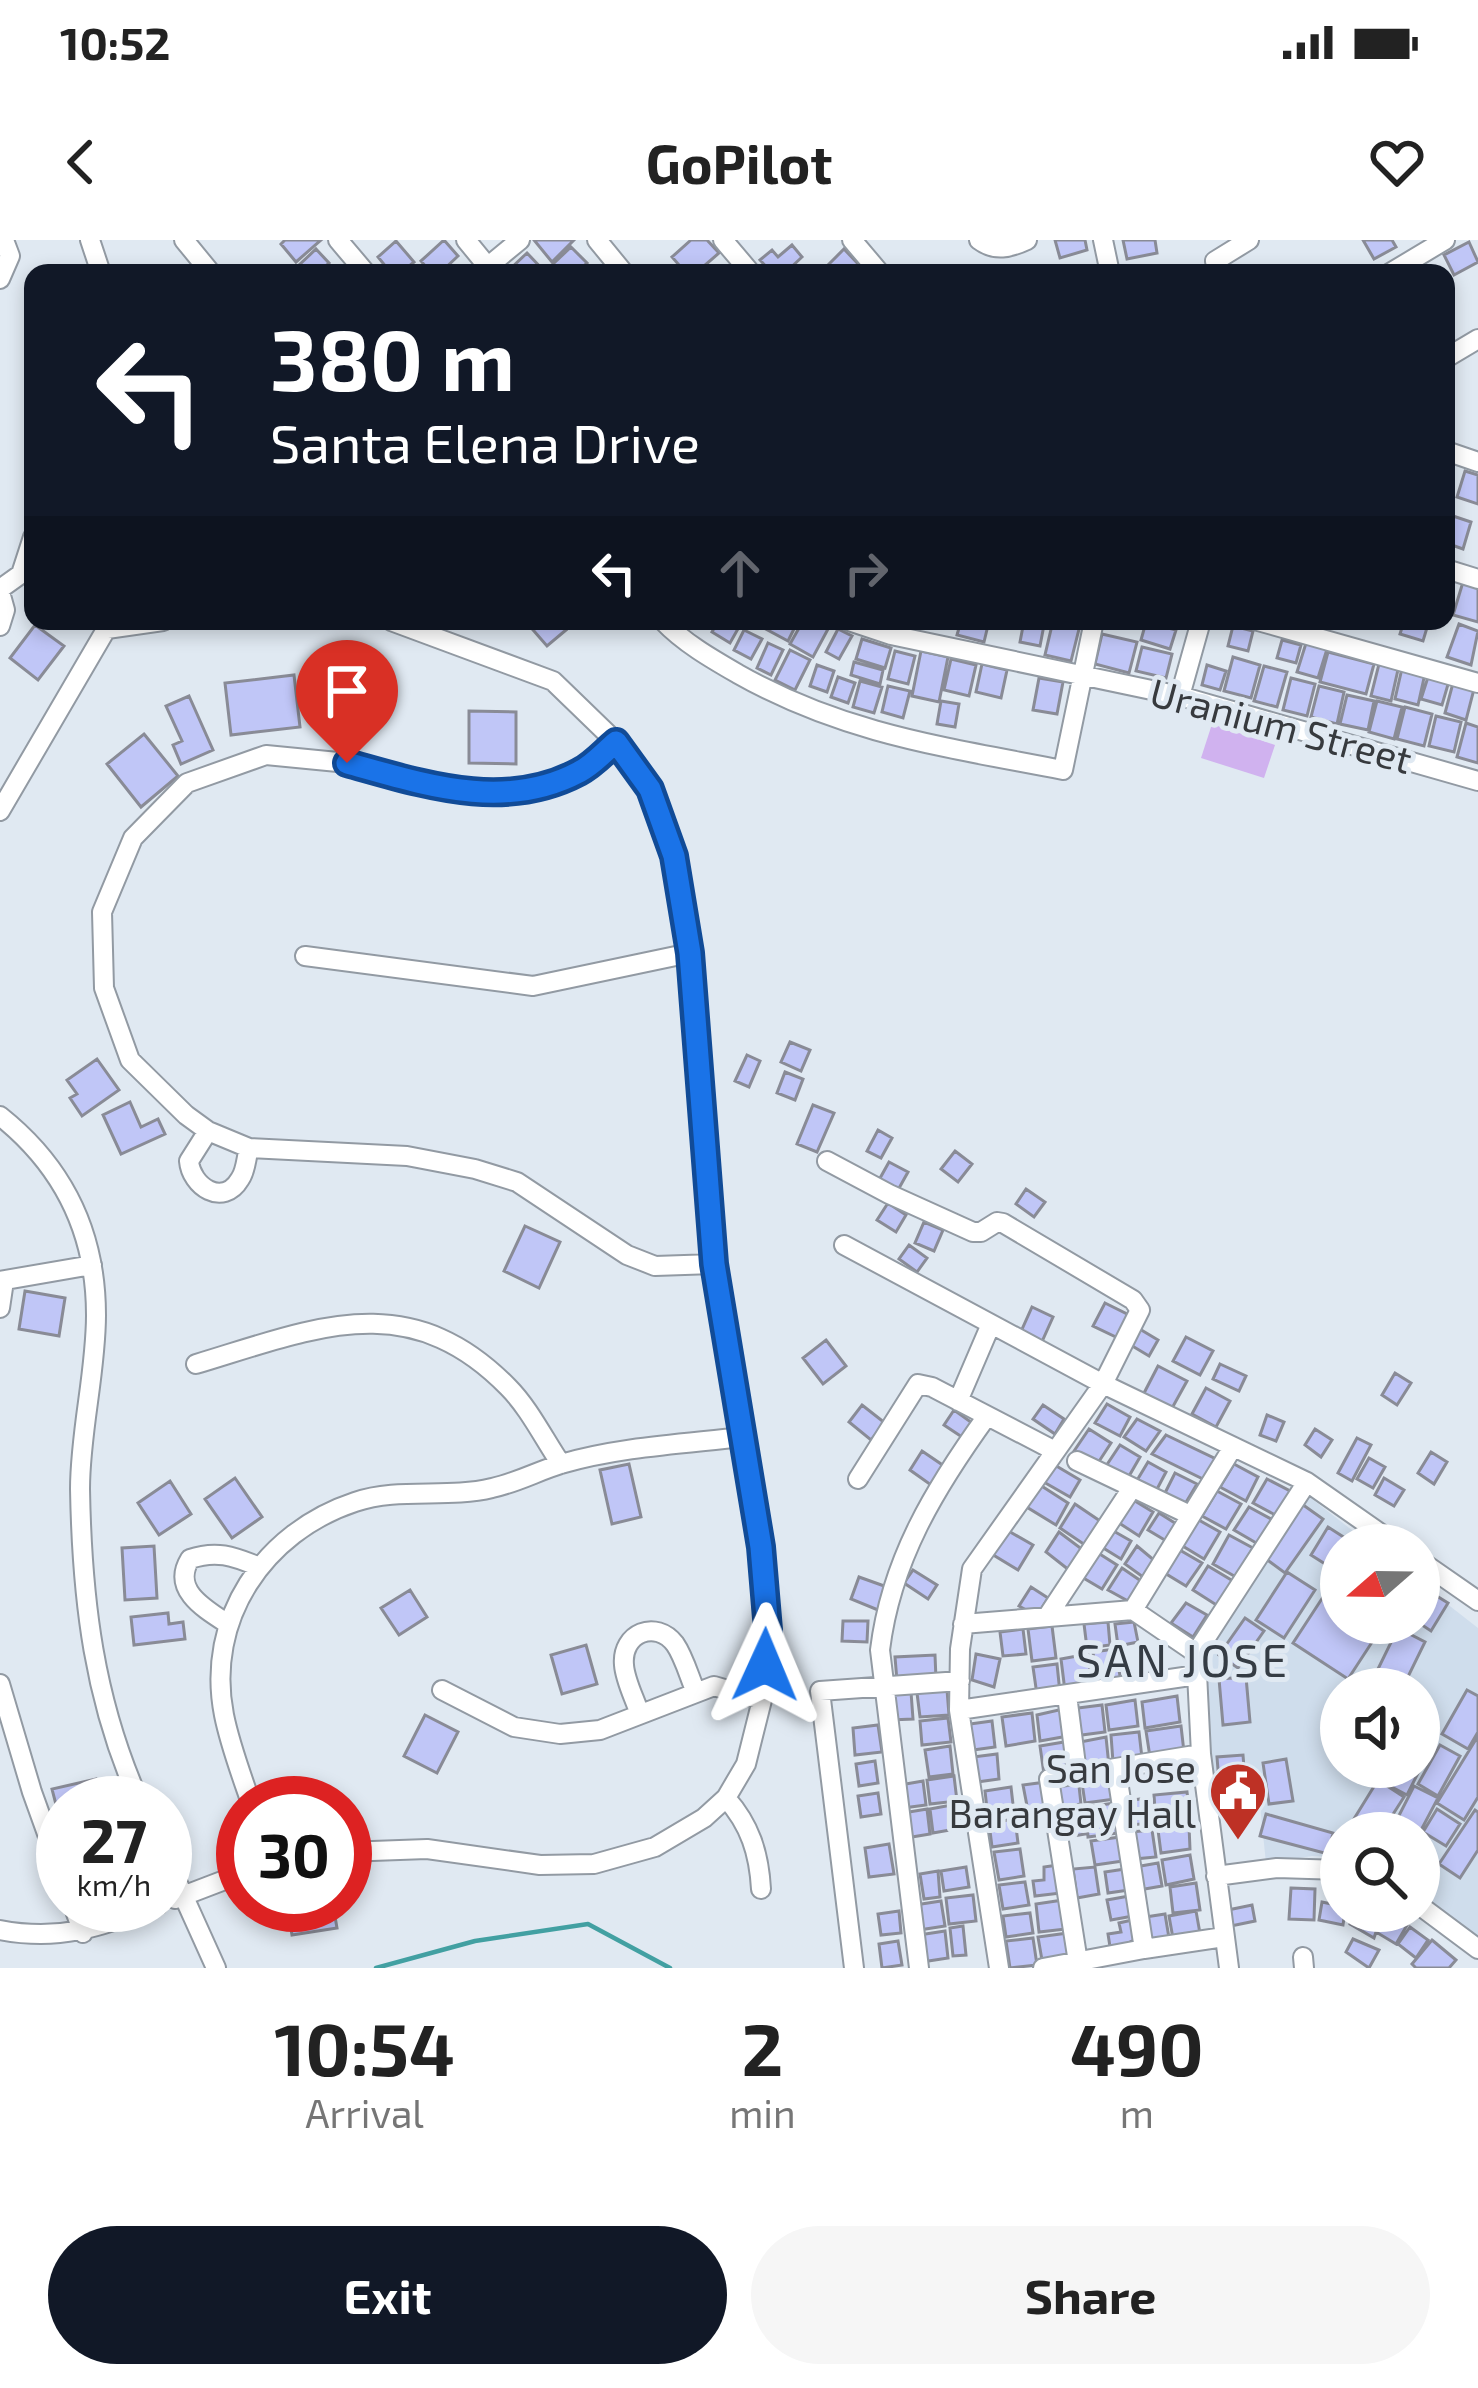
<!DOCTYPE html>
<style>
:root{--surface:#fff;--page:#f6f6f6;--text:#222;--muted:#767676;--accent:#111827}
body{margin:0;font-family:"Exo 2",sans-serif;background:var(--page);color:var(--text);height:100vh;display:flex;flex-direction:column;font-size:45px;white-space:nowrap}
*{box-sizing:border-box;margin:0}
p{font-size:39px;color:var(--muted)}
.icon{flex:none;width:66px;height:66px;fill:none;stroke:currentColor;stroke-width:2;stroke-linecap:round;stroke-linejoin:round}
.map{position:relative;height:1728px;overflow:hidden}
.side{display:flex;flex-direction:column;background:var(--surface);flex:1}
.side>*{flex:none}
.banner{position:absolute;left:24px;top:24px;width:1431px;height:366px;border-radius:24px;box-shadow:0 6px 18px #0003;background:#111827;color:#fff;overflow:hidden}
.needle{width:78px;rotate:250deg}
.buttons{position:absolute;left:1320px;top:1284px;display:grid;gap:24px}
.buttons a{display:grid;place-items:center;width:120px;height:120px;border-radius:50%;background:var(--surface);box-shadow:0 6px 18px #0003;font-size:60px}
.speed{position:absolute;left:36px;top:1536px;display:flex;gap:24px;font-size:60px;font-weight:700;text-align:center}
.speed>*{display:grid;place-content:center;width:156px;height:156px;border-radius:50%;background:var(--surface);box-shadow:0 6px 18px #0003;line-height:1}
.speed small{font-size:30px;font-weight:400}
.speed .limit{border:18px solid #d22;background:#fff;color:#111}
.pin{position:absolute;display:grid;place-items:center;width:102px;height:102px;color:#fff;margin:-123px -51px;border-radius:50% 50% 50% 0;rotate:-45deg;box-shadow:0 0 12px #0007}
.pin .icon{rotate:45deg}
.me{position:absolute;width:132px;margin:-66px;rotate:1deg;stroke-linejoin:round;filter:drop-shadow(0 0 9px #0008)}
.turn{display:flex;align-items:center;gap:42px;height:252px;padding:0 48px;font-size:54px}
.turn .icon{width:156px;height:156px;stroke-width:2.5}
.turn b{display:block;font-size:84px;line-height:102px}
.lanes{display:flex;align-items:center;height:114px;padding:0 48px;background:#0003;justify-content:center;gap:60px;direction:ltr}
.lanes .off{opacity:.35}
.eta{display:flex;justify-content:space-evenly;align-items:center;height:204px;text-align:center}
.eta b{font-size:72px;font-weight:700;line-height:84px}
.primary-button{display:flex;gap:24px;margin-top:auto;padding:24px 48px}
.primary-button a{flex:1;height:138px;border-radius:72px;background:var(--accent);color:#fff;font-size:48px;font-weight:700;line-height:138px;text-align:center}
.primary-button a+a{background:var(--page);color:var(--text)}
.status{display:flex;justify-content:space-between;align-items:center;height:84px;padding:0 60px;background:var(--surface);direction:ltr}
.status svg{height:33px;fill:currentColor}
header{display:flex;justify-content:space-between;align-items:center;height:156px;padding:0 48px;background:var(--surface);font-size:54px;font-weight:700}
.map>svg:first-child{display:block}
</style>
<div class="status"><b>10:52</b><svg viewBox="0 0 49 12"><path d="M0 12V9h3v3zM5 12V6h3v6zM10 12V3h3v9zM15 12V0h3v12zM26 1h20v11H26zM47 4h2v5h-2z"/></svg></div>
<header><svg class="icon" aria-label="back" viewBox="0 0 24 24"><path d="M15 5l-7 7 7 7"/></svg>GoPilot<svg class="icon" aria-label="heart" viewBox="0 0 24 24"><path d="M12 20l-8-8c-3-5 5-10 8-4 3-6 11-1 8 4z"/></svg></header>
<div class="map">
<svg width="1478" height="1728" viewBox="0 0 1478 1728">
<rect width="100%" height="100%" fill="#e0e9f2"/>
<path fill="#cfddec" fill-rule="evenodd" d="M1303,1252l68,53h-30v78h78v-41l59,46v319l-59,-48v-66h-78v24l-29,-1 -46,7 -7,-67 -45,6 -10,-152zM1341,1449h78v78h-78z"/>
<path fill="#d0b2ef" d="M1212,484l63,21 -11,33 -63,-20z"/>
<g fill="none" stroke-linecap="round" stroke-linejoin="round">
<path stroke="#42a0a2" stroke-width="4.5" d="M376,1728l99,-27 113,-17 82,44"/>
</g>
<path fill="#c0c6f7" stroke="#898b96" stroke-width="3" d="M285,0h36l-25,22 -15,-18z
M444,0l14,16 -18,17h-9l-10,-12z
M534,0h40l-22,22z
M691,0h16l12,13 -23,20h-10l-14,-16z
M1055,0h30l2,10 -27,8z
M1123,0h32l2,13 -30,6z
M1363,0h29l4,7 -22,12z
M396,1l18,21 -13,11h-20l6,-5 -9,-11z
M1469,2l9,20 -24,13 -10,-20z
M792,5l10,12 -17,16h-13l-12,-13 12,-10 6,7z
M571,7l16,16 -11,10h-14l-9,-9z
M316,9l13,14 -11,10h-13l-7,-7z
M844,9l17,18 -6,6h-35z
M527,13l19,20 -38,-2z
M1465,231l13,4v29l-21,-7z
M1450,275l21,7 -8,27 -17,-6z
M1463,342l15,4v36l-25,-7z
M529,381h29l8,9 -19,16 -20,-23z
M718,381h11l10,6 -9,16 -18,-11z
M767,381h31l-10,20 -24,-13z
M803,381h11l14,8 -15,28 -23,-13z
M961,381h28l-5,21 -27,-7z
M1024,381l20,4 -4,21 -20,-4z
M1053,381l27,4 -9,36 -26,-6z
M1404,381h25l-6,20 -23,-7z
M1146,382l30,8 -6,19 -29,-9z
M1459,384l19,7 -7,34 -24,-8z
M35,385l29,21 -26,34 -28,-22z
M1233,386l20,5 -5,20 -20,-5z
M838,389l14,7 -13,23 -13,-7z
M744,390l18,9 -11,20 -17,-9z
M1102,394l35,8 -8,31 -34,-9z
M862,399l29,9 -6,20 -29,-9z
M1282,400l19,5 -5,18 -19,-5z
M1307,400l21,6 -10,32 -21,-6z
M768,403l15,7 -12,25 -14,-7z
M1142,407l30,7 -6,24 -30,-7z
M790,410l20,10 -15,30 -20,-10z
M895,411l20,5 -7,28 -20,-5z
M921,411l27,6 -9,45 -27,-6z
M1328,412l46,12 -8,30 -46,-12z
M1233,417l27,8 -9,33 -27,-7z
M951,419l25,6 -7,31 -25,-6z
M1380,420l19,5 -8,36 -20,-5z
M854,422l29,8 -3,14 -29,-9z
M982,424l25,6 -6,28 -25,-6z
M1403,424l23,5 -8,36 -23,-6z
M817,425l17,6 -7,21 -17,-6z
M1207,425l19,6 -6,19 -18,-5z
M1264,426l23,6 -10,35 -23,-6z
M1429,434l20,7 -7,24 -21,-6z
M294,435l6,52 -69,8 -6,-52z
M318,436l37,2 -3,48 -37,-2z
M838,437l17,6 -7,20 -17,-6z
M1039,438l24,4 -6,32 -24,-4z
M1291,438l24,6 -8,32 -24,-6z
M860,441l22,6 -8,26 -21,-6z
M1453,443l21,6 -8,31 -21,-7z
M888,446l22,5 -7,27 -21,-6z
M1319,446l25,6 -7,32 -26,-7z
M1347,455l27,6 -6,29 -28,-6z
M189,456l24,54 -32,14 -8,-19 9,-4 -16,-35z
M941,461l18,3 -4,23 -18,-3z
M1377,461l25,6 -8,32 -25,-7z
M1405,467l27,7 -8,32 -27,-7z
M469,471l47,1v52l-47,-1z
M1436,476l25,6 -7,30 -25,-6z
M1466,483l12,4v36l-21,-6z
M144,494l34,42 -37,31 -34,-43z
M790,802l20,8 -9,21 -20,-9z
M747,815l13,6 -11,26 -14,-6z
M97,819l22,31 -37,26 -12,-18 7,-4 -10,-14z
M785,832l18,7 -8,21 -18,-7z
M130,862l11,25 17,-8 7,15 -44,20 -18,-39z
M813,865l21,8 -17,39 -20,-8z
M878,890l14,8 -11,20 -14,-7z
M955,911l17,13 -14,18 -17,-13z
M889,922l19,10 -10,18 -19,-10z
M1026,949l19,13 -11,15 -18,-13z
M888,963l18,12 -10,17 -19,-12z
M924,982l19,8 -9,21 -19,-8z
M525,986l35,16 -21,46 -35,-17z
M909,1005l18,13 -10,14 -18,-13z
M25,1051l40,7 -6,38 -40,-7z
M1105,1063l24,12 -11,23 -25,-12z
M1032,1067l21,10 -13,29 -21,-10z
M1138,1088l20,12 -9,16 -20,-12z
M1186,1097l27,14 -13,24 -27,-14z
M826,1100l20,26 -23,18 -20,-26z
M1220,1124l26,12 -7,15 -26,-12z
M1158,1126l29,15 -16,29 -28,-15z
M1395,1133l16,10 -14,22 -15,-10z
M1206,1148l24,13 -14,26 -24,-13z
M1107,1164l23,13 -10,19 -25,-13z
M862,1165l23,18 -14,17 -22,-18z
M1043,1165l21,14 -9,15 -22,-15z
M954,1170l21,15 -10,14 -21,-14z
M1267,1175l17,7 -8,19 -16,-6z
M1137,1179l23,12 -14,20 -22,-14z
M1089,1189l22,14 -17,26 -22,-15z
M1315,1189l17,11 -11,17 -16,-12z
M1166,1195l50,24 -11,21 -53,-26z
M1357,1198l14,7 -19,36 -14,-8z
M1120,1205l20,12 -15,26 -21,-14z
M922,1211l22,15 -13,19 -21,-15z
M1431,1212l16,10 -13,22 -16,-11z
M1369,1218l16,9 -12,21 -16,-9z
M1148,1222l18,10 -11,21 -19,-11z
M629,1224l12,53 -29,7 -12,-54z
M1053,1224l27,16 -10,17 -28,-16z
M1234,1224l24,13 -12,24 -26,-14z
M1175,1233l22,11 -12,20 -20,-11z
M235,1238l27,39 -30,21 -27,-39z
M1384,1238l20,12 -10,16 -19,-11z
M1267,1239l25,13 -13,25 -26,-14z
M170,1241l21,33 -32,21 -21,-32z
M1040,1245l28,18 -12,22 -31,-19z
M1217,1251l24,13 -15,25 -24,-13z
M1130,1258l23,14 -14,24 -23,-15z
M1299,1262l24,17 -38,54 -23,-17z
M1075,1264l28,19 -15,24 -28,-19z
M1249,1267l24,13 -15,24 -24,-14z
M1159,1273l19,12 -10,17 -20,-12z
M1197,1279l23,13 -16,27 -23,-14z
M1328,1287l28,18h-15v29l-30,-19z
M1005,1289l28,16 -15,25 -28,-17z
M1110,1289l21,12 -10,18 -21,-13z
M1059,1292l24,18 -14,20 -23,-18z
M1229,1295l24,13 -17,29 -23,-13z
M154,1306l3,52 -32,2 -3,-52z
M1137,1306l18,15 -12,16 -18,-13z
M1178,1309l24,14 -16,23 -23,-14z
M1095,1311l22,14 -15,24 -22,-13z
M1208,1326l25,15 -15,25 -25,-16z
M1122,1328l19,13 -13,20 -20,-11z
M913,1330l24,15 -9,14 -24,-16z
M1287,1332l28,18 -31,48 -28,-18z
M859,1337l28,10 -9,23 -27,-11z
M1419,1345l29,18 -17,28 -12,-8z
M1031,1347l17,11 -11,18 -18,-10z
M410,1350l17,27 -28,18 -18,-27z
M1325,1354l16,10v19h29l10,7 -32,49 -55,-36z
M1186,1363l21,12 -14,22 -22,-14z
M168,1373l1,11 14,-2 2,17 -51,6 -3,-28z
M1245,1378l19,13 -26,37 -19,-13z
M843,1381h25l-1,21 -25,-1z
M1108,1382l2,23 -23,3 -3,-24z
M1134,1382l4,20 -20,4 -3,-22z
M1052,1386l4,32 -24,3 -4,-32z
M1398,1388l27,14 -23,47 -27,-14z
M1023,1389l3,25 -23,2 -3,-24z
M586,1405l11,39 -35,10 -11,-39z
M1115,1409l6,32 -24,3 -4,-32z
M976,1414l24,5 -6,28 -22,-7z
M1088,1414l4,34 -27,3 -4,-32z
M935,1415l1,24 -39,2 -2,-24z
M1057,1424l3,29 -23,2 -4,-28z
M1246,1437l4,45 -27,3 -4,-46z
M947,1450l2,25 -29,2 -3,-24z
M1467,1450l11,6v36l-10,17 -26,-15z
M911,1452l2,27 -23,1 -2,-26z
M1177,1456l3,26 -35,6 -3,-26z
M1135,1460l3,26 -29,4 -3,-25z
M1102,1465l3,27 -31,4 -4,-27z
M1063,1469l5,27 -28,5 -3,-26z
M1032,1473l3,28 -29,5 -4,-29z
M425,1475l33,17 -21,41 -33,-17z
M948,1478l3,24 -29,3 -2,-24z
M992,1481l3,26 -22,3 -3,-26z
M878,1485l4,27 -27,3 -2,-27z
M1181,1486l3,26 -34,5 -4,-26z
M1139,1492l3,26 -29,4 -2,-27z
M1478,1496v61l-14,23 -27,-17z
M1106,1497l3,29 -30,3 -4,-26z
M1070,1501l4,29 -30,4 -4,-28z
M1440,1505l20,11 -22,40 -20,-12z
M950,1506l3,28 -24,3 -4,-27z
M997,1514l2,25 -22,3 -4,-25z
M1243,1515l2,25 -26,2 -2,-25z
M1286,1519l7,42 -24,3 -6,-41z
M875,1521l3,22 -19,3 -3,-22z
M1397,1527l23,2 -13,26 -19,-10z
M1111,1532l4,27 -30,4 -4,-27z
M954,1536l3,25 -27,3 -3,-24z
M1078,1537l3,27 -24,4 -5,-26z
M96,1539l6,24h-39l-3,17 -8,-31z
M1378,1540l26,17 -23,36h-13l-16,-11z
M923,1541l3,24 -23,3 -3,-23z
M1046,1542l4,26 -22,3 -5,-26z
M1414,1546l24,12 -19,36 -29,-1z
M1011,1547l3,26 -26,5 -3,-27z
M1187,1552l3,26 -34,5 -2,-28z
M878,1553l3,21 -20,3 -3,-21z
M1148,1558l5,25 -23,2 -5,-24z
M1115,1563l3,30 -30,4 -2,-30z
M957,1564l4,24 -28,5 -3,-24z
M1082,1568l3,26 -23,4 -3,-26z
M927,1569l3,25 -24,4 -3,-25z
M1437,1569l23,15 -14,22 -23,-14z
M1475,1570l3,2v38l-18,28 -21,-14z
M1266,1574l67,19 -5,21 -68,-18z
M1015,1579l3,24 -26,4 -3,-24z
M1189,1586l1,23 -29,4 -3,-23z
M1152,1590l4,27 -22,2 -3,-27z
M1120,1597l3,24 -28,4 -4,-24z
M889,1604l5,30 -25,3 -4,-29z
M1020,1609l4,27 -25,4 -5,-28z
M1190,1615l4,24 -28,6 -4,-25z
M1158,1623l4,23 -23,4 -4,-23z
M1058,1625l3,28 -26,3 -2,-15 11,-1v-13z
M966,1627l3,20 -25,4 -3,-20z
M1095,1627l4,27 -22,4 -4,-29z
M1125,1629l4,21 -21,3 -3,-21z
M938,1631l2,26 -16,2 -4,-25z
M1025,1642l4,23 -26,4 -4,-24z
M1196,1643l4,27 -27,3 -3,-26z
M1291,1648l24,1 -1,31 -25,-1z
M973,1655l3,26 -27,3 -3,-26z
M1129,1656l4,20 -22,4 -4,-20z
M1063,1660l3,29 -27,3 -3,-28z
M941,1661l4,25 -26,4 -4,-25z
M1322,1662l19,4v5h4l-2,14 -24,-5z
M287,1665h46l4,23 -45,7z
M1252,1665l3,16 -24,5 -3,-16z
M899,1671l2,22 -20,2 -3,-21z
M1196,1671l5,28 -27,5 -5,-28z
M1354,1671h21l-2,7 7,2 -6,18 -24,-14z
M1385,1671l25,9 -14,24 -20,-12z
M1030,1673l3,20 -27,4 -3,-21z
M1165,1674l5,30 -26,4 -5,-30z
M1132,1680l3,20 -5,2 2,8 -21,3 -3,-19 13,-2 -2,-9z
M963,1686l3,29 -13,1 -3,-28z
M1410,1687l18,13 -12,18 -18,-14z
M945,1691l3,27 -26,4 -3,-27z
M1068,1693l5,28 -30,5 -5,-29z
M1033,1698l4,27 -27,3 -4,-27z
M1353,1699l26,11 -10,18 -23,-16z
M1432,1700l24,20 -7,8h-33l-4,-4z
M898,1701l4,24 -20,3 -3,-24z"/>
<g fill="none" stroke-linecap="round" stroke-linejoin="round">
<defs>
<path id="minor" d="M90,0l11,33
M184,0l27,33
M338,0l28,33
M466,0l27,33
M597,0l27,33
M723,0l28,33
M852,0l28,33
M979,0c16,12 31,8 48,0
M1103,0l7,33
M480,33l40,-33
M1218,33l-3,-12 34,-21
M1390,33l55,-33
M0,39l10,-23 -6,-16
M1446,118l32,-19
M1446,211l32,11
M1446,329l32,10
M0,349l21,-15 12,-37
M0,352l5,18 -5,16
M663,381c21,22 49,38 75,53 106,60 207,73 325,96l31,-149
M849,381l42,14 289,61 298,85
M1258,381l220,62
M107,389l56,-8
M1180,456l21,-75
M616,502l-33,29 -37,15 -47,6h-48l-103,-29 -82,-8 -79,28 -54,55 -31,74 2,76 26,72 56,55 22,16 41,17 158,8 68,13 42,13 110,73 28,11 59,-2
M0,571l111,-190
M305,716l228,30 157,-33
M0,876c64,51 96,117 96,199 0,58 -16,116 -16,174 2,112 14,212 60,314
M208,891l-19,30c2,25 34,47 51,18 6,-8 6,-21 9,-31
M827,921l62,33 84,38h8l16,-10 6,1 130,77 7,10 -37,74 -131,185 -12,80 -1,61 40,258
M844,1005l259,139 204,98 90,63
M0,1041l92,-16
M0,1068l4,-27
M196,1124c117,-35 212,-79 312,23 21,21 36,52 53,77
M958,1161l33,-77
M1077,1221l113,54
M858,1239l60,-95 14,3 123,64
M1419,1320l59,41
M1133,1370l100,-163
M1047,1377l85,-129
M228,1384c-23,-15 -57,-34 -38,-65 26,-9 43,-3 67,7
M963,1384l170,-14 63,43
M0,1444l32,108 31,86
M442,1450l72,37 46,7 40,-4 114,-44 48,14
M1067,1455l10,78
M959,1470l238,-35
M639,1472c-5,-15 -14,-32 -15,-47 -3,-32 32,-46 51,-21 9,13 14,32 20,46
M1116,1528l28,181 80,-12
M726,1558c24,27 33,55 35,91
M251,1563c-10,-29 -21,-58 -27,-88 -19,-96 40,-183 131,-213 44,-15 92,-3 137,-14 24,-5 46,-17 69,-24 59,-17 121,-20 182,-27
M345,1612l82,-3 113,16 54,-1 61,-17 49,-29 22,-20 20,-34 16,-64 6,-69 -7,-84 -47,-283 -24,-311 -16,-96 -25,-68 -33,-47 -63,-61 -162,-60
M165,1615l51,113
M1216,1636l61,-8 64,2
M175,1659l68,-26
M73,1665l10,28
M1419,1665l59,44
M0,1690c62,12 101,-4 158,-25
M1303,1717l1,11
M1078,1722l-29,-183 152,-25
M854,1728l-34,-277 140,-10
M919,1728l-39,-318c11,-90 55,-162 107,-234
M1043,1728l101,-19
M1229,1728l-28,-214 -5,-101 111,-171"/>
</defs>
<use href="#minor" stroke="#929aa3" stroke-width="22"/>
<use href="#minor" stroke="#fff" stroke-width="18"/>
</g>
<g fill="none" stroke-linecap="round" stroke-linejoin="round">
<defs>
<path id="route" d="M347,523c76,21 157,49 232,9 14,-7 25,-20 37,-30l34,47 24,67 16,97 24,311 47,283 7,83 -3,35"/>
</defs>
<use href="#route" stroke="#114b97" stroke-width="30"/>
<use href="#route" stroke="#1a73e8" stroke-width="21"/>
</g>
<defs>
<symbol id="civic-pin" viewBox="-11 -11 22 30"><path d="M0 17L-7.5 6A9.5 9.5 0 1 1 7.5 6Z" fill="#be3125" stroke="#e0e9f2"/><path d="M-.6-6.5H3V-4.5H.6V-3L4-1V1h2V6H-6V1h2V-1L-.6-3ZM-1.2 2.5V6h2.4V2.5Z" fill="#fff"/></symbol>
</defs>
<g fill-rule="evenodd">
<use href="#civic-pin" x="1205" y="1518" width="66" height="90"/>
</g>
<g text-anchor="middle" stroke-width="10" stroke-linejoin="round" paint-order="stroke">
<g font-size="39" fill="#373a3e" stroke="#e0e9f2">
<text transform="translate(1281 486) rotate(15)" y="14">Uranium Street</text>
</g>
<g font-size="39" fill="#373a3e" stroke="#e0e9f2" text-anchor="end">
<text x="1196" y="1543">San Jose<tspan x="1196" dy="45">Barangay Hall</tspan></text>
</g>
<g font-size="45" letter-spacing="3" fill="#353c44" stroke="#e0e9f2">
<text x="1183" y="1437">SAN JOSE</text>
</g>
</g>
</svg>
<div class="buttons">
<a><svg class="needle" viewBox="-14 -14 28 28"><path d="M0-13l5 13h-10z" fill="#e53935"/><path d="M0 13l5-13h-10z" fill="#767676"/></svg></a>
<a><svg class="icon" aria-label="sound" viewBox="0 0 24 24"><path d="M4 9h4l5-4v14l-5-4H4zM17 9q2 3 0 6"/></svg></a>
<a><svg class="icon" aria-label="search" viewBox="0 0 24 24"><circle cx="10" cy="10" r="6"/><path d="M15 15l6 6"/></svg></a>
</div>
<div class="speed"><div>27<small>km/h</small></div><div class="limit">30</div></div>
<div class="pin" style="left:347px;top:523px;background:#d93025"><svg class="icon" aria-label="arrive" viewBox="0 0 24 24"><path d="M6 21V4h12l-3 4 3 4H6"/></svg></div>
<svg class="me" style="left:765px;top:1425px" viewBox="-20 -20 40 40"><path d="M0-17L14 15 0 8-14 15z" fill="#1a73e8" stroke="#fff" stroke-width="4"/></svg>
<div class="banner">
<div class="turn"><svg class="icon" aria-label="left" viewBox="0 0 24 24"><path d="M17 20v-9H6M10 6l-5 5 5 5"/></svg><div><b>380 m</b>Santa Elena Drive</div></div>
<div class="lanes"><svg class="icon" aria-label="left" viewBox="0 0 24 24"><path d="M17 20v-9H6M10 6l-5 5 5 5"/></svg><svg class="icon off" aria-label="ahead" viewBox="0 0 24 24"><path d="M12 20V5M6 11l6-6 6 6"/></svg><svg class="icon off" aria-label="right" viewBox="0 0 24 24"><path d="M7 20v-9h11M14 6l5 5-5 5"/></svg></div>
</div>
</div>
<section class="side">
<div class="eta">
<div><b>10:54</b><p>Arrival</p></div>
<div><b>2</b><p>min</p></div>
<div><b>490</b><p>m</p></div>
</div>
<div class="primary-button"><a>Exit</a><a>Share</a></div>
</section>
